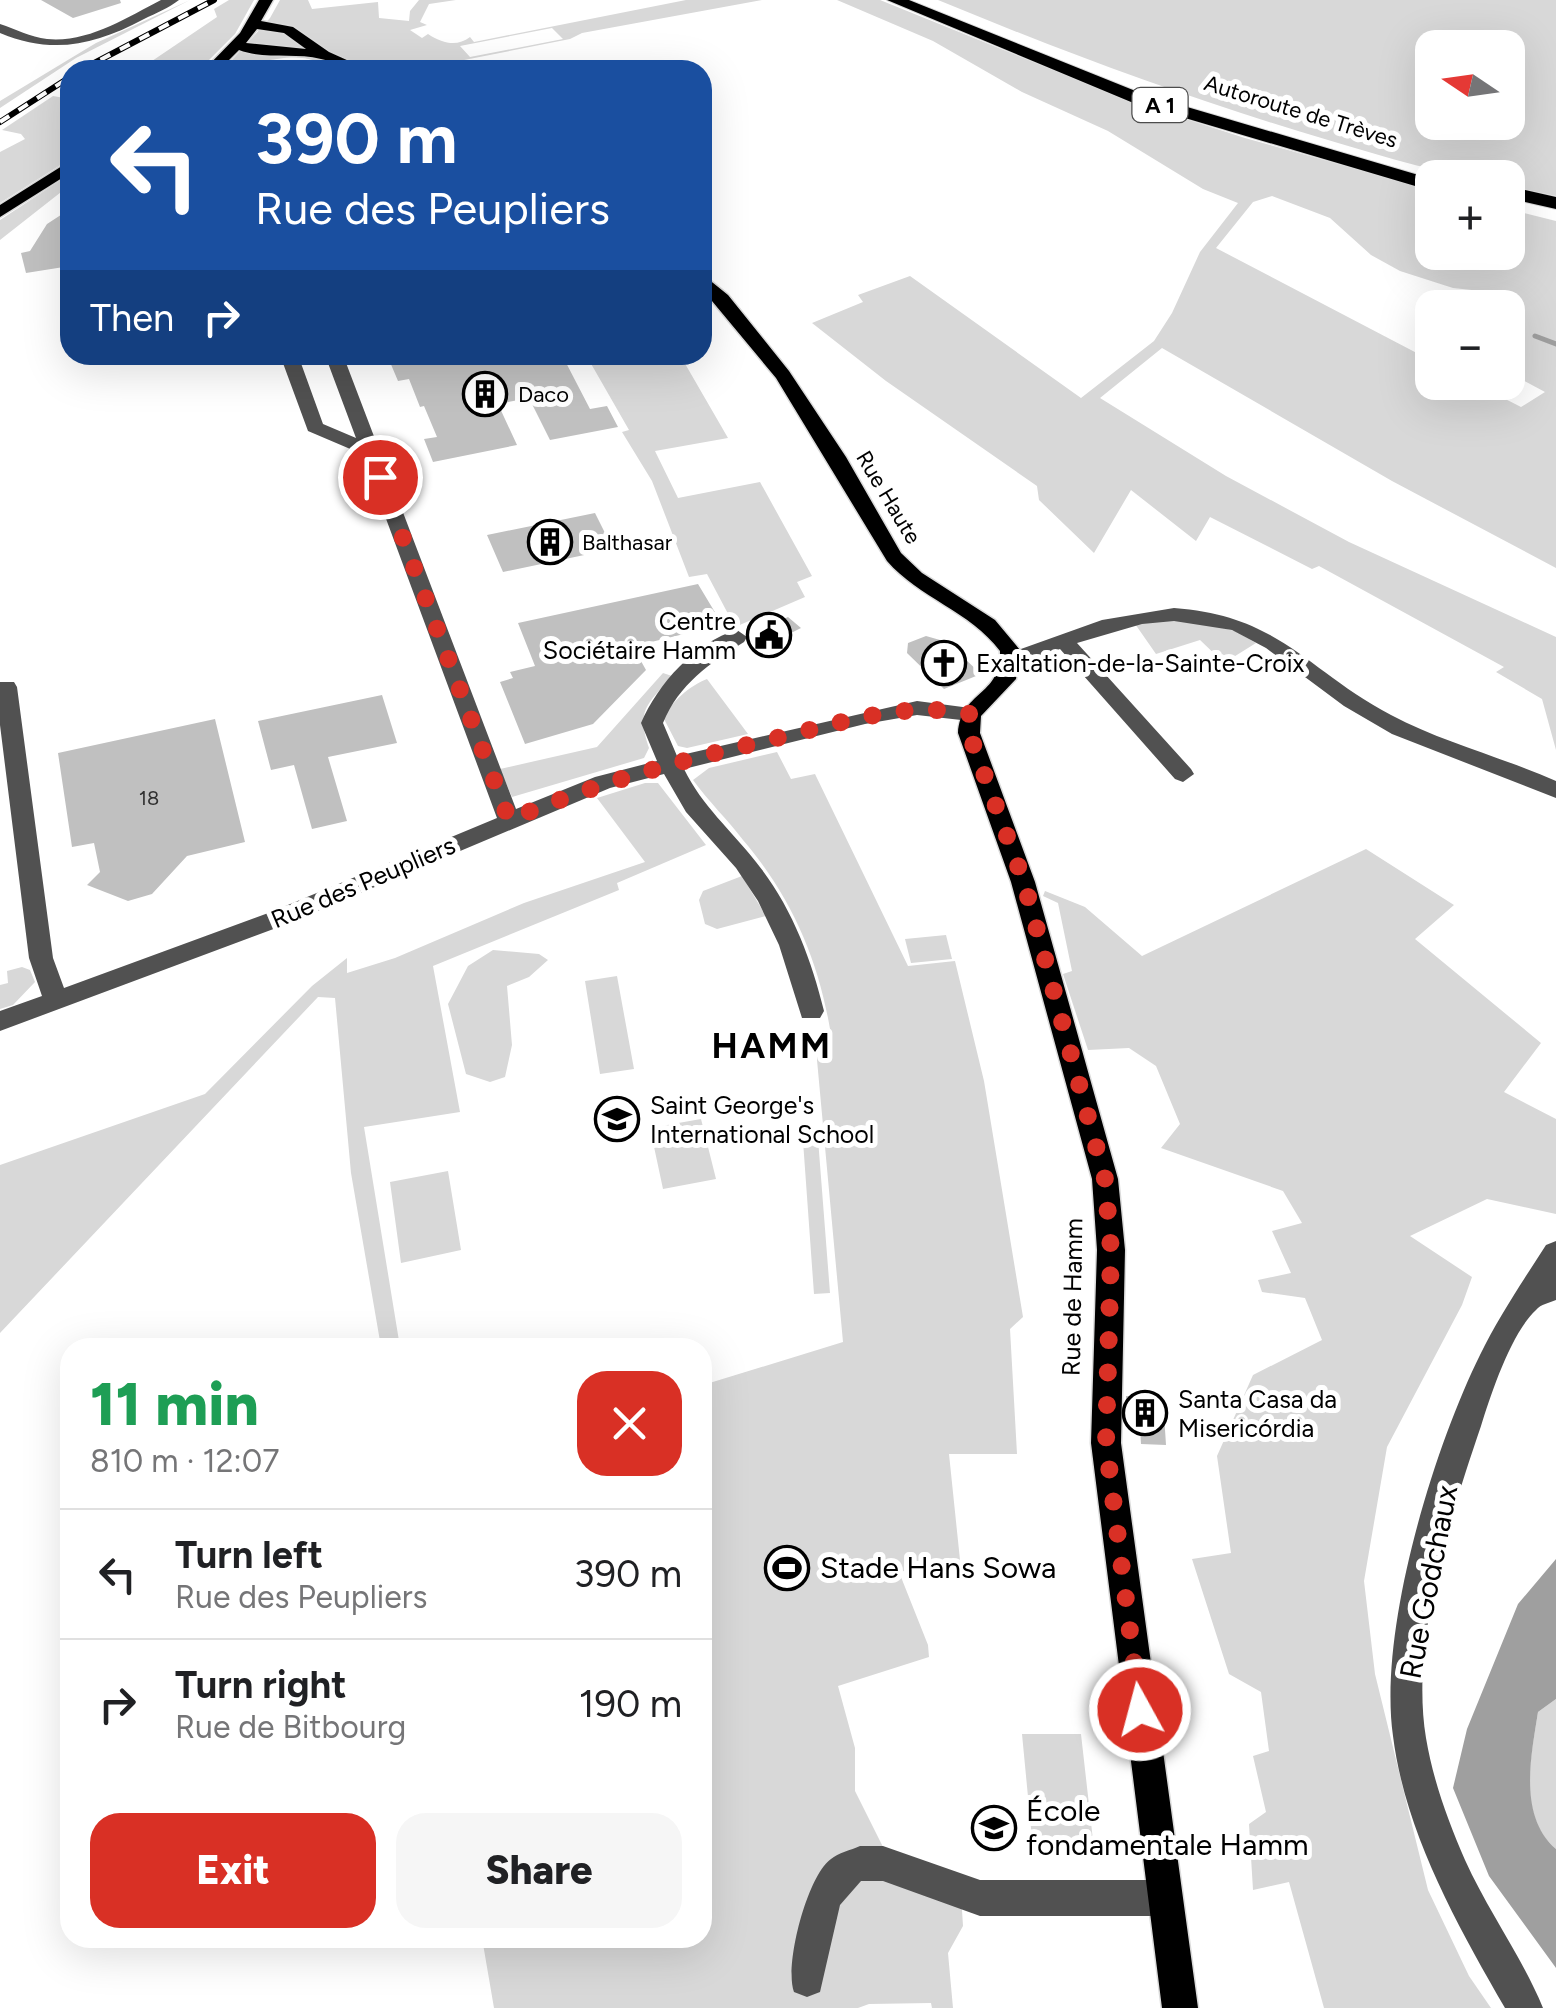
<!DOCTYPE html>
<meta charset="utf-8">
<style>
:root{--surface:#fff;--page:#f6f6f6;--text:#202124;--muted:#757577;--line:#e0e0e0;--accent:#d93025}
body{margin:0;font-family:Figtree,sans-serif;background:var(--page);color:var(--text);height:100vh;display:flex;flex-direction:column;font-size:38px;white-space:nowrap}
*{box-sizing:border-box;margin:0}
p{font-size:32px;color:var(--muted)}
.icon{flex:none;width:55px;height:55px;fill:none;stroke:currentColor;stroke-width:2;stroke-linecap:round;stroke-linejoin:round}
.map{position:relative;flex:1;overflow:hidden}
.panel{position:absolute;left:60px;top:1338px;width:652px;height:610px;display:flex;flex-direction:column;background:var(--surface);border-radius:30px;box-shadow:0 10px 40px #0002}
.panel>*{flex:none}
.top-card{position:absolute;left:60px;top:60px;width:652px;height:305px;border-radius:30px;box-shadow:0 10px 40px #0002;background:#1a4fa0;color:#fff;overflow:hidden}
.needle{width:65px;rotate:283deg}
.tools{position:absolute;left:1415px;top:30px;display:grid;gap:20px}
.tools a{display:grid;place-items:center;width:110px;height:110px;border-radius:20px;background:var(--surface);box-shadow:0 10px 40px #0002;font-size:50px}
.pin{position:absolute;display:grid;place-items:center;width:85px;height:85px;color:#fff;margin:-42px;border:5px solid #fff;border-radius:50%;box-shadow:0 2px 10px #0007}
.me{position:absolute;width:110px;margin:-55px;rotate:353deg;stroke-linejoin:round;filter:drop-shadow(0 0 8px #0008)}
.turn{display:flex;align-items:center;gap:35px;height:210px;padding:0 30px;font-size:45px}
.turn .icon{width:130px;height:130px;stroke-width:2.5}
.turn b{display:block;font-size:70px;line-height:85px}
.then{display:flex;align-items:center;height:95px;padding:0 30px;background:#0003;gap:20px;font-size:38px}
.round{display:grid;place-items:center;flex:none;width:105px;height:105px;border-radius:30px;background:var(--page)}
.summary{display:flex;align-items:center;justify-content:space-between;height:170px;padding:0 30px}
h1{font-size:60px;font-weight:800;line-height:75px;color:#1e9e55}
.button{display:flex;gap:20px;margin-top:auto;padding:20px 30px}
.button a{flex:1;height:115px;border-radius:30px;background:var(--accent);color:#fff;font-size:40px;font-weight:800;line-height:115px;text-align:center}
.button a+a{background:var(--page);color:var(--text)}
ul{padding:0;list-style:none}
li{display:flex;align-items:center;gap:30px;height:130px;padding:0 30px;border-top:2px solid var(--line)}
li div{flex:1}
li b{display:block;font-size:38px}
li em{font-style:normal}
.map>svg:first-child{display:block}
</style>
<div class="map">
<svg width="1556" height="2008" viewBox="0 0 1556 2008">
<rect width="100%" height="100%" fill="#fff"/>
<path fill="#d8d8d8" fill-rule="evenodd" d="M190,0l-114,58 -76,50v-7l96,-58z
M229,0h25l-19,34 -36,36h-67l12,-10 8,1 65,-44 -3,-8z
M280,0h28l4,9 66,-7 1,16 30,3 1,-10 9,-11h37l-27,4 -9,18 7,3 -17,5 12,8 6,-4c17,11 30,12 42,3l4,5 212,-42h76l-180,33 -12,6 -121,24v7h-101l-50,-14 -28,4 -23,10h-24l47,-52zM552,28l11,11 -93,18 -10,-11z
M837,0h43l250,101 115,37 187,52v62h76v-43l48,12v347l-164,-87 -230,-133 -62,50 126,78 123,66 207,95v113l-14,-51 -46,-27 8,-5 -185,-101 -7,3 -102,-52 -14,24 -65,-51 -37,63 -55,-53 -2,-14 -151,-105 -74,-58 51,-21 -5,-7 52,-19 171,122 73,-57 18,-28 28,-61 38,-49 -35,-14 -95,-58 -86,-39 -89,-51zM1272,196l58,22 41,37 29,16 53,17 37,4 -14,6 32,10v64l37,20 -24,15 -47,-24 -42,-1v-21l-216,-113 37,-46z
M938,0h618v196l-48,-10v-8c-61,0 -122,-21 -180,-38 -133,-39 -262,-87 -390,-140zM1432,48h76v74h-76z
M53,96l17,3v60l-70,44v-51l25,-13 -4,-5 -19,-4z
M70,174v11l-70,55v-20z
M586,355h94l48,83 -73,13 23,47 82,-16 52,94 -15,6 8,15 -70,30 -28,-53 -18,3 -37,-96 -30,-49 7,-2z
M1188,619l47,12 21,12 -32,20 -24,-23 -44,14 -23,-33z
M663,673l9,3c-25,29 -36,34 -23,72l-5,10 -132,39 -12,-28 97,-22z
M707,679l41,55 -61,14 -9,-2 -14,-27c6,-17 27,-34 43,-40z
M777,752l14,27 24,-5 93,192 47,-5 29,120 39,236 -13,12 7,125h-68l11,106 -61,12 29,73 1,12 -91,29 17,62v43l37,74 69,29 2,32 -15,27 5,55h-21l-1,-5 -62,1 -11,4h-364l-12,-70h220l1,-553 140,-43 -26,-282 6,-26 7,-5c-12,-71 -40,-134 -87,-189 -16,-21 -34,-38 -50,-60l16,-12z
M645,783h13l48,62 -89,38 2,7 -186,76 27,146 -96,15 36,220h-19l-30,-174 -16,-175 -17,-1 -318,336v-168l205,-71 107,-108 35,-28v15l48,-15 129,-55 121,-41 -48,-64z
M1366,849l88,56 -39,34 126,104 -37,49 52,27v95l-69,-15 -77,37 62,41 -10,28 -75,142 -23,134 11,93 53,216 41,86 22,32h-167l-35,-126 -36,8 -4,-66 17,-12 -13,-56 16,-5 -8,-59 -32,-18 -37,-115 39,-6 -14,-97 36,-81 69,-35 -17,-42 -43,-6 -4,-12 33,-7 -19,-42 30,-8 -19,-32 -122,-43 19,-24 -24,-58 -27,-18 -41,2 -25,-76 9,-3 -14,-68 -15,-7 2,-5 40,16 57,49z
M742,876l24,40 -49,13 -12,-5 -6,-24 4,-9z
M946,935l6,24 -41,4 -6,-24z
M493,950l46,4 9,6 -19,17 -22,9 5,59 -7,32 -15,5 -24,-8 -18,-70 20,-38z
M22,967l8,3 5,12 -22,23 -13,4v-24l8,-2 -1,-12z
M617,976l17,93 -34,5 -15,-93z
M701,1119l15,60 -53,10 -13,-61z
M817,1126l13,167 -16,1 -12,-167z
M448,1171l13,79 -60,13 -11,-81z
M1556,1699v150c-39,-33 -25,-92 -18,-137z
M1022,1734h59l13,115h-61z"/>
<path fill="#9f9f9f" d="M1556,1559v140l-18,13c-7,45 -20,104 18,137v119l-67,-92 -36,-88 14,-59 51,-125z"/>
<g fill="none" stroke-linecap="round" stroke-linejoin="round">
<path stroke="#9f9f9f" stroke-width="5" d="M1535,336l21,8"/>
</g>
<path fill="#c0c0c0" d="M41,0h79l1,3 -48,15z
M70,209v57l-44,7 -5,-20 9,-2 17,-27z
M387,355h175l28,54 17,-3 11,21 -68,13 -21,-42 -31,6 19,41 -84,17 -9,-23 13,-2 -13,-31 -4,1 -11,-28 -11,2z
M595,513l18,36 -110,23 -16,-37z
M698,584l21,35 -38,9 3,6 -41,10 4,7 -10,3 9,16 -53,54 -68,20 -25,-62 13,-4 -3,-6 25,-6 -17,-43z
M788,617l13,11 -18,9 8,7 -19,8 -21,-18z
M926,636l21,6 34,32 -37,15 -37,-36 1,-10z
M382,695l15,48 -69,14 19,64 -35,8 -18,-64 -23,5 -13,-49z
M215,719l30,123 -58,14 -35,38 -24,7 -41,-16 13,-13 -6,-29 -22,4 -14,-94z
M1126,1396l37,2 3,47 -25,-1 -1,-16 -14,-1z"/>
<g fill="none" stroke-linecap="round" stroke-linejoin="round">
<defs>
<path id="major" d="M259,0h14l-12,21 32,6 36,25 40,18c-19,0 -30,-7 -48,-11 -27,-7 -56,1 -82,-9l-20,20h-15l36,-37zM257,29l27,4 22,16 -60,-6z
M70,161v12l-70,44v-12z
M702,274l26,21 61,76 57,86 55,96 21,20 73,47 25,30 -4,29 -35,37 -1,17 55,149 83,297 7,71 -4,193 77,565h-36l-71,-565 6,-193 -5,-71 -81,-297 -53,-149c3,-43 43,-36 42,-82 -30,-40 -81,-53 -113,-90l-111,-183 -74,-89z"/>
<path id="highway" d="M887,0h22l234,94 289,85v12l-301,-89z
M1508,186l48,11v12l-48,-11z"/>
</defs>
<use href="#major" stroke="#dbdbdb" stroke-width="3"/>
<use href="#highway" stroke="#dbdbdb" stroke-width="2"/>
<path fill="#515151" fill-rule="evenodd" d="M161,0h18c-10,8 -23,13 -35,19 -49,26 -91,36 -144,14v-9c16,5 30,13 47,15 41,4 79,-21 114,-39z
M280,355h18l25,69 33,14 -31,-83h18l173,454 79,-32 62,-16 -16,-38c17,-39 54,-81 96,-93l10,7 -3,5c-34,21 -65,42 -81,81l14,33 240,-55 61,8 3,5 -11,7 -53,-6 -52,9 -181,45c18,37 47,61 72,93 35,43 55,96 68,149l-4,7h-18l-23,-73 -21,-44 -22,-33 -50,-56 -22,-38 -54,14 -323,136 -287,107v-20l42,-15 -13,-38 -29,-233v-43h14l3,5 36,271 11,30 207,-76 226,-94 -135,-364 -54,-23z
M1174,608c107,8 132,62 217,107 53,28 111,42 165,66v17l-164,-64 -48,-28 -78,-58 -34,-18 -58,-9 -32,3 -65,19 114,126 3,5 -11,8 -8,-3 -115,-130 -49,18 -11,-7 4,-5 98,-35z
M1556,1241v59c-7,3 -15,4 -20,10 -25,23 -45,84 -55,116 -31,91 -71,216 -55,312 7,42 22,83 39,122 23,51 57,97 78,148h-38c-48,-83 -100,-176 -112,-272 -15,-106 40,-286 87,-381 19,-39 43,-74 66,-110z
M860,1846h23l97,34h184l12,6 6,12 -6,12 -12,6h-184l-97,-35h-22l-21,24 -20,87 -13,5 -13,-5c-10,-26 13,-116 37,-133 7,-6 20,-9 29,-13z"/>
<use href="#major" fill="#000" fill-rule="evenodd"/>
<use href="#highway" fill="#000" fill-rule="evenodd"/>
<defs>
<path id="rail" d="M81,70l133,-70
M0,122l70,-45"/>
</defs>
<use href="#rail" stroke="#000" stroke-width="6"/>
<use href="#rail" stroke="#fff" stroke-width="4" stroke-dasharray="11" stroke-linecap="butt"/>
</g>
<g fill="none" stroke-linecap="round" stroke-linejoin="round">
<path stroke="#d93025" stroke-width="18" stroke-dasharray="0 32.4" d="M380,477l129,343c92,-39 175,-60 272,-83 63,-15 124,-36 189,-23l-1,19 55,149 81,297 6,71 -5,193 34,267"/>
</g>
<defs>
<symbol id="building-ring" viewBox="-11 -11 22 22"><circle r="9.5" fill="#fff" stroke="#000" stroke-width="1.5"/><path d="M-4-6H4V6H1V3H-1V6H-4ZM-2.5-4.3h1.7v1.8h-1.7ZM.8-4.3h1.7v1.8H.8ZM-2.5-1h1.7V.8h-1.7ZM.8-1h1.7V.8H.8Z" fill="#000"/></symbol>
<symbol id="civic-ring" viewBox="-11 -11 22 22"><circle r="9.5" fill="#fff" stroke="#000" stroke-width="1.5"/><path d="M-.6-6.5H3V-4.5H.6V-3L4-1V1h2V6H-6V1h2V-1L-.6-3ZM-1.2 2.5V6h2.4V2.5Z" fill="#000"/></symbol>
<symbol id="church-ring" viewBox="-11 -11 22 22"><circle r="9.5" fill="#fff" stroke="#000" stroke-width="1.5"/><path d="M-1.2-6h2.4v3.5h3.3v2.4h-3.3V6h-2.4V-.1h-3.3v-2.4h3.3Z" fill="#000"/></symbol>
<symbol id="school-ring" viewBox="-11 -11 22 22"><circle r="9.5" fill="#fff" stroke="#000" stroke-width="1.5"/><path d="M0-5L7-2L0 1L-7-2ZM-4 1L0 2.5L4 1V4Q0 6-4 4Z" fill="#000"/></symbol>
<symbol id="stadium-ring" viewBox="-11 -11 22 22"><circle r="9.5" fill="#fff" stroke="#000" stroke-width="1.5"/><path d="M0-5a6.5 5 0 1 0 0 10a6.5 5 0 1 0 0-10ZM-3.5-1.8h7v3.6h-7Z" fill="#000"/></symbol>
</defs>
<g fill-rule="evenodd">
<use href="#building-ring" x="460" y="369" width="50" height="50"/>
<use href="#building-ring" x="525" y="517" width="50" height="50"/>
<use href="#civic-ring" x="744" y="610" width="50" height="50"/>
<use href="#church-ring" x="919" y="638" width="50" height="50"/>
<use href="#school-ring" x="592" y="1094" width="50" height="50"/>
<use href="#building-ring" x="1120" y="1388" width="50" height="50"/>
<use href="#stadium-ring" x="762" y="1543" width="50" height="50"/>
<use href="#school-ring" x="969" y="1803" width="50" height="50"/>
</g>
<g text-anchor="middle" stroke-width="10" stroke-linejoin="round" paint-order="stroke">
<g font-size="20" fill="#303030">
<text x="149" y="805">18</text>
</g>
<rect fill="#fff" stroke="#4c4c4c" stroke-width="2.5" x="1132.5" y="88" width="55" height="34" rx="8"/>
<g font-size="22" font-weight="bold" fill="#000">
<text x="1160" y="113">A 1</text>
</g>
<g font-size="22" fill="#000" stroke="#fff">
<text transform="translate(1301 111) rotate(17)" y="8">Autoroute de Trèves</text>
<text transform="translate(889 497) rotate(59)" y="8">Rue Haute</text>
</g>
<g font-size="22" fill="#000" stroke="#fff" text-anchor="start">
<text x="518" y="402">Daco</text>
<text x="582" y="550">Balthasar</text>
</g>
<g font-size="25" fill="#000" stroke="#fff" text-anchor="start">
<text x="736" y="630" text-anchor="end">Centre<tspan x="736" dy="29">Sociétaire Hamm</tspan></text>
<text x="976" y="672">Exaltation-de-la-Sainte-Croix</text>
<text x="650" y="1114">Saint George's<tspan x="650" dy="29">International School</tspan></text>
<text x="1178" y="1408">Santa Casa da<tspan x="1178" dy="29">Misericórdia</tspan></text>
</g>
<g font-size="25" fill="#000" stroke="#fff">
<text transform="translate(363 882) rotate(-23)" y="9">Rue des Peupliers</text>
<text transform="translate(1072 1297) rotate(-89)" y="9">Rue de Hamm</text>
</g>
<g font-size="30" fill="#000" stroke="#fff" text-anchor="start">
<text x="820" y="1578">Stade Hans Sowa</text>
<text x="1026" y="1821">École<tspan x="1026" dy="34">fondamentale Hamm</tspan></text>
</g>
<g font-size="30" fill="#000" stroke="#fff">
<text transform="translate(1429 1582) rotate(-79)" y="10">Rue Godchaux</text>
</g>
<g font-size="35" font-weight="bold" letter-spacing="2.5" fill="#000" stroke="#fff">
<text x="772" y="1058">HAMM</text>
</g>
</g>
</svg>
<div class="tools">
<a><svg class="needle" viewBox="-14 -14 28 28"><path d="M0-13l5 13h-10z" fill="#e53935"/><path d="M0 13l5-13h-10z" fill="#757577"/></svg></a>
<a>+</a>
<a>−</a>
</div>
<div class="pin" style="left:380px;top:477px;background:#d93025"><svg class="icon" aria-label="arrive" viewBox="0 0 24 24"><path d="M6 21V4h12l-3 4 3 4H6"/></svg></div>
<svg class="me" style="left:1140px;top:1710px" viewBox="-20 -20 40 40"><circle r="17" fill="#d93025" stroke="#fff" stroke-width="3"/><path d="M0-11L8 9 0 5-8 9z" fill="#fff"/></svg>
<div class="top-card">
<div class="turn"><svg class="icon" aria-label="left" viewBox="0 0 24 24"><path d="M17 20v-9H6M10 6l-5 5 5 5"/></svg><div><b>390 m</b>Rue des Peupliers</div></div>
<div class="then">Then<svg class="icon" aria-label="right" viewBox="0 0 24 24"><path d="M7 20v-9h11M14 6l5 5-5 5"/></svg></div>
</div>
<section class="panel">
<div class="summary"><div><h1>11 min</h1><p>810 m · 12:07</p></div><a class="round" style="background:#d93025;color:#fff"><svg class="icon" aria-label="close" viewBox="0 0 24 24"><path d="M6 6l12 12M18 6L6 18"/></svg></a></div>
<ul>
<li><svg class="icon" aria-label="left" viewBox="0 0 24 24"><path d="M17 20v-9H6M10 6l-5 5 5 5"/></svg><div><b>Turn left</b><p>Rue des Peupliers</p></div><em>390 m</em></li>
<li><svg class="icon" aria-label="right" viewBox="0 0 24 24"><path d="M7 20v-9h11M14 6l5 5-5 5"/></svg><div><b>Turn right</b><p>Rue de Bitbourg</p></div><em>190 m</em></li>
</ul>
<div class="button"><a>Exit</a><a>Share</a></div>
</section>
</div>
